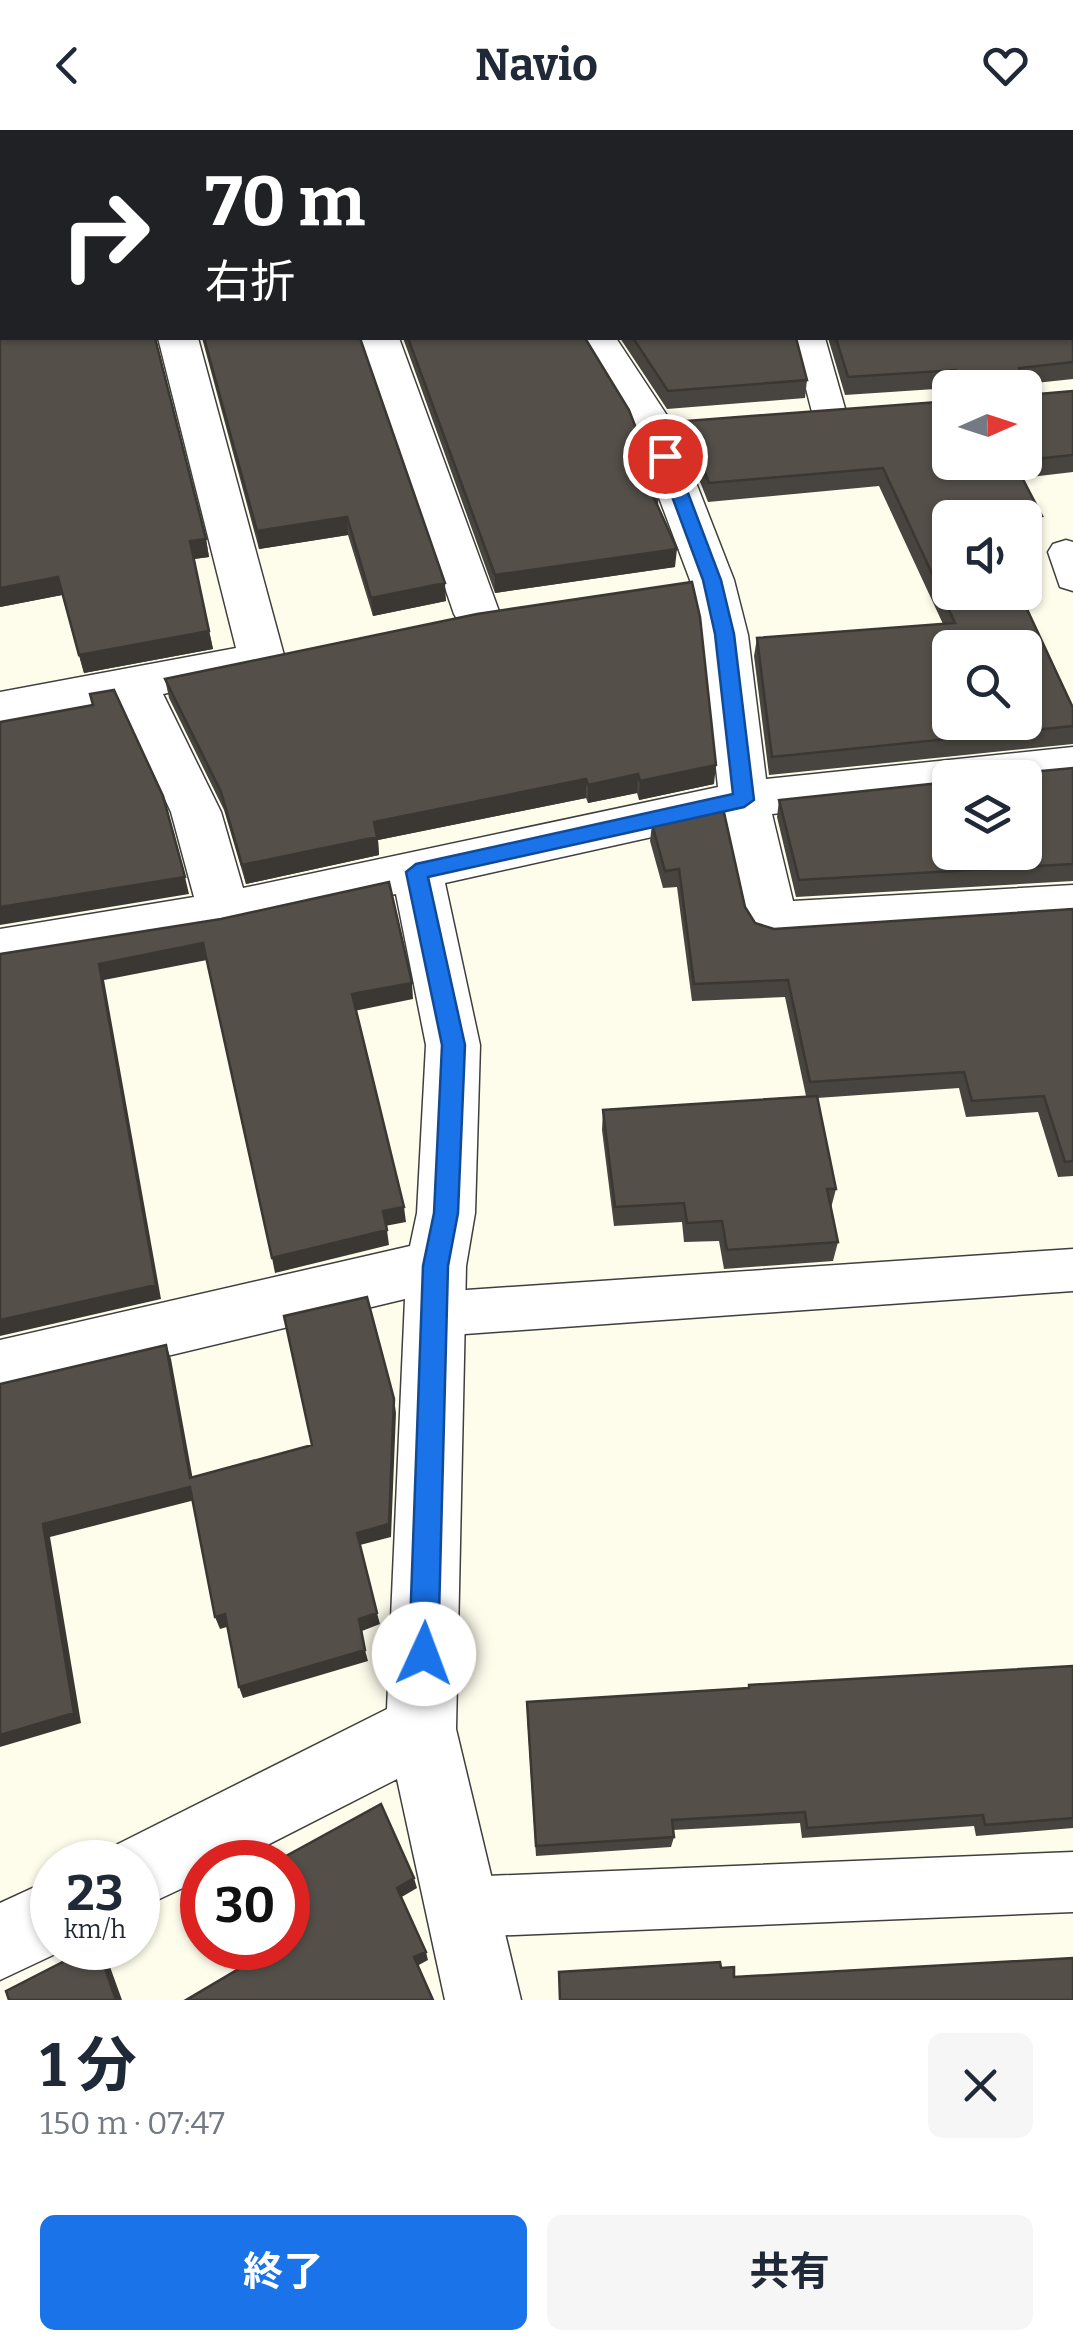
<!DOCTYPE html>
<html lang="ja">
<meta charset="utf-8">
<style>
:root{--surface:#fff;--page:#f6f6f7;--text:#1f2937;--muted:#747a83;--accent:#1a73e8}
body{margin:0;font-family:Bitter,"Noto Sans JP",serif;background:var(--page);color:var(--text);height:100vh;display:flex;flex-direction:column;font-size:38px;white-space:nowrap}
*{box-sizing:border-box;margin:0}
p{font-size:32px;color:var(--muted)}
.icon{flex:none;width:55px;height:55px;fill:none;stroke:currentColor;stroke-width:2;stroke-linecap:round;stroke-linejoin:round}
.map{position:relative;height:1870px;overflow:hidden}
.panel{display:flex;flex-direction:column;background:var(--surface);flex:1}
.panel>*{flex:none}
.hud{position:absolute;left:0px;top:0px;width:1075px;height:210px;box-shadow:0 2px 8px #0004;background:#202124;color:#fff;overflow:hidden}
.needle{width:65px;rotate:87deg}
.tools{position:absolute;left:932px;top:240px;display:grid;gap:20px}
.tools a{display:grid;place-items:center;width:110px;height:110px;border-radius:15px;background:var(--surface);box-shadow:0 2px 8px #0004;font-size:50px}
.speed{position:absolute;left:30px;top:1710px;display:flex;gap:20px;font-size:50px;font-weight:700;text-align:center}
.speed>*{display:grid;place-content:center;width:130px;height:130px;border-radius:50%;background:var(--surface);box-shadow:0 2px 8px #0004;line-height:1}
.speed small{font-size:25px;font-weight:400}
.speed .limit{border:15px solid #d22;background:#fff;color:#111}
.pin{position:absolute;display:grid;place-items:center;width:85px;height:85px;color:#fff;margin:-42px;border:5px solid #fff;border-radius:50%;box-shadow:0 2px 10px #0007}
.me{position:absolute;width:110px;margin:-55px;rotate:2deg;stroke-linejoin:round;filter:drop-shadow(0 0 8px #0008)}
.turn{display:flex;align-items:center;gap:35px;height:210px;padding:0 40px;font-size:45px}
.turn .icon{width:130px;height:130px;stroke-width:2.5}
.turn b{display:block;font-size:70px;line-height:85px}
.round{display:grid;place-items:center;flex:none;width:105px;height:105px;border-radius:15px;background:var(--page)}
.head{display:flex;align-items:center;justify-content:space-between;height:170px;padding:0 40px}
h1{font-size:60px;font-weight:700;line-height:75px}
.action{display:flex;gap:20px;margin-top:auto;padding:20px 40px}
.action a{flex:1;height:115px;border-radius:15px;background:var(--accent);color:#fff;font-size:40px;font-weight:700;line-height:115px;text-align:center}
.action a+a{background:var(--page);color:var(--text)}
header{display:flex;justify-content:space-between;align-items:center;height:130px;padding:0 40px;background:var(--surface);font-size:45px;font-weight:700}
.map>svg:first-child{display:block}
</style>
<header><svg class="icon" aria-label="back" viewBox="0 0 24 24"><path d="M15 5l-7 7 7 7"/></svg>Navio<svg class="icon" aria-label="heart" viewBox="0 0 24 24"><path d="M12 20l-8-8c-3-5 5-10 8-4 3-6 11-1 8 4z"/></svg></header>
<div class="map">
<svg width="1073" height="1870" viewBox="0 0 1073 1870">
<rect width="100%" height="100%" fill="#fefdec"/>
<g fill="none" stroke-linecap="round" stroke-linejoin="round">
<defs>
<path id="service" d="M793,208h32l21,74 -5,7h-24l-5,-7z
M1066,410l7,2v49l-13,-4 -12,-35 5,-8z
M1073,1119v42l-636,45 -17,-6 -8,-16 8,-16 17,-6z
M1073,1722v60l-610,25 -21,-9 -9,-21 9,-21 21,-9z"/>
<path id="minor" d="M158,208h40l87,321 -7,11 -115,24 58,118 22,76 475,-101 -16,-152 -12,-55 -58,-154 -54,-88h38l58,88 60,154 14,55 18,144 307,-32v34l-48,5v-8h-75v17l-178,19 21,87 280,-16v38l-301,19 -18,-6 -8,-14 -22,-101 -279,62 35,162 -5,168 -9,53 -10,463 65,271h-76l-48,-221 -163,83h-32v17l-64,30v-47h-32l6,-15 275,-138 18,-410 -405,97v-56l410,-94 7,-33 9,-168 -30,-151 -172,38 -224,37v-40l194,-32 -23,-85 -51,-110 -120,22v-32l236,-44z
M360,208h39l101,276 -7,11 -16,4 -16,-4 -7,-11z
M52,1749v69h16l-68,32v-77z"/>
</defs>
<use href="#service" stroke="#3f3f3f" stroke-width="3"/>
<use href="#minor" stroke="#3f3f3f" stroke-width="3"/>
<use href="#service" fill="#fff" fill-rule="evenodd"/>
<use href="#minor" fill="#fff" fill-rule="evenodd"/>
</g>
<path fill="#48443f" d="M0,0h1073v249l-47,5 1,11 46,-4v81l-51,6 20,38 -5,18 -12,1v-17h-75l123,190v36l-304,31 -15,-119 3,-18 186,-14 -64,-138 -171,16 -25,-63 2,-18 265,41h75v-74h-75l-105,7 -17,-57h244l-1070,-206 204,407 3,18 -15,2 19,90 -129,24 -22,-78 -62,12v-456l2,-1v-6l-2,-1z
M202,208h158l86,263 -73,15 -25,-81 -89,14z
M403,208h182l74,150 -1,18 17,61 -180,26z
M620,208h176l11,42 -2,18 -138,11z
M165,549l549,105 -75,16 -2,-7 -49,10 -2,-5 -208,42 1,15 -133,29 -22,-74 -55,-112z
M958,634l73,8 42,-4v113l-277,16 -19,-80 2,-17 246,-22h-70z
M652,694l93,83 10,16 19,6 299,-20v267l-15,1 -20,-65 -72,5 -7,-29 -142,10 19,91 -5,19 7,34 -5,19 -109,8 -5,-28 -35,1 -2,-20 -68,4 -12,-96 1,-20 203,-14 -21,-99 -93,4 -15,-114 -14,1 -13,-47z
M1073,1536v162l-97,8 -2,-10 -172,12 -2,-15 -127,7 1,7 -3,10 -135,9 -9,-141 221,-27 1,-3z"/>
<path fill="#3b3733" d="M347,387l1,18 -89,14 -2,-18z
M206,409l3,18 -15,2 -4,-18z
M677,419l-2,18 -180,26v-18z
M58,447l4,18 -62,12v-19z
M445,453l1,18 -73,15 -2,-18z
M209,501l4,18 -129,24 -5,-18z
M716,635l-2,19 -75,16 1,-19z
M638,644l-1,19 -49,10v-18z
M586,649v19l-208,42 1,15 -133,29 -4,-19 132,-43z
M185,747l4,17 -189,31v-18z
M203,813l4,17 -103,20 57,319 -161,37v-16l99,-356z
M412,853l1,16 -59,12 -2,-17z
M404,1077l2,15 -21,4 -2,-15z
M387,1100l2,15 -114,28 -3,-15z
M166,1215l5,14 24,132 -5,-13z
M394,1269l2,14 -5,124 -31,8 -3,-12z
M190,1357l5,13 -145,37 31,186 -81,24v-12l43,-211z
M377,1483l3,11 -18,7 -3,-12z
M225,1484l5,12 -10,3 -5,-12z
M365,1520l3,11 -125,37 -4,-11z
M414,1748l3,10 -17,10 -3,-10z
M98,1818h2l5,5 17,47h-6z
M426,1822l2,8 -11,6 -3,-9z"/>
<path fill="#544f49" stroke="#3b3733" stroke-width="2.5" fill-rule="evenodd" d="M2,0h1071v232l-54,6 1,5 6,1 1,21 46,-4v64l-48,5v-72h-68l-1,-18 -108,7 -12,-39h236v-206h-1070v206h153l51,201 -16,2 19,90 -130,24 -21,-78 -58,11v-437l2,-1z
M204,208h156l85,245 -74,15 -24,-81 -90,14z
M408,208h177l44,72 30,78 -9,1 27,60 -182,26z
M633,208h163l11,42 -139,11z
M950,271v61h64l28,54 -17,2h-75v74h69l54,116v18l-301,31 -15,-119 198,-15 -72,-155 -174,15 -24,-62zM950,518h75v74h-75z
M692,452l8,35 16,148 -76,16 -2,-7 -50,11 -2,-6 -212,43 3,15 -135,28 -21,-73 -56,-113 312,-65z
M114,560l49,106 22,81 -185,30v-185l93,-17 -3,-11z
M958,634h69l4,8 42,-4v96l-274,16 -20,-80 171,-18v70h75v-74h-69z
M723,678l22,99 10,16 19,6 299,-20v252l-8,1 -21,-66 -72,5 -8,-29 -154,10 -22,-102 -94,4 -15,-115 -14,2 -13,-47z
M389,752l23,101 -60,11 52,213 -21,4 4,19 -115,28 -69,-315 -104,21 57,321 -156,35v-366l221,-35z
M817,966l19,93h-9l11,53 -111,8 -5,-29 -35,2 -3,-20 -69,4 -12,-97z
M367,1167l27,102 -5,125 -32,9 20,80 -18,6 6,31 -126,37 -14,-73 -10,3 -25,-130 -147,37 31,189 -74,22v-351l166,-39 24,133 122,-33 -28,-129z
M1073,1536v152l-88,7 -2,-10 -176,13 -2,-16 -133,8 2,17 -138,9 -9,-144 222,-14v-3z
M381,1674l33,74 -17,10 29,64 -12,5 19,43h-247l78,-46 -3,-6h27v-86h-13z
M90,1818h8l18,52h-107l-3,-9z
M1073,1828v42h-513l-1,-28 161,-10 1,6 13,-1v10z"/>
<path fill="#1a73e8" stroke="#114b97" stroke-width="2.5" d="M665,321l9,5 47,124 13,54 20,166 -10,7 -316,70 37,168 -7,168 -10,53 -10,388 -5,9 -9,5 -10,-5 -5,-9 14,-388 11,-53 8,-168 -36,-173 10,-8 317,-70 -18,-160 -12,-54 -46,-124z"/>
</svg>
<div class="tools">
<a><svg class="needle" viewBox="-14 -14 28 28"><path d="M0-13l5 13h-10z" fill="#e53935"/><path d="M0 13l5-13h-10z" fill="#747a83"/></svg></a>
<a><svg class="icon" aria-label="sound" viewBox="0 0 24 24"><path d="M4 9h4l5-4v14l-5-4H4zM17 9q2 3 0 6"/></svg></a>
<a><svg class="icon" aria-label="search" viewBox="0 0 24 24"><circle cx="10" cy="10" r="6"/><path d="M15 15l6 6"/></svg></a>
<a><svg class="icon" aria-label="layers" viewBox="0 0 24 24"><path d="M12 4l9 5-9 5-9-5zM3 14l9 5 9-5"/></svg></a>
</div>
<div class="speed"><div>23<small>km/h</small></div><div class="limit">30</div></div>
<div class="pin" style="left:665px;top:326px;background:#d93025"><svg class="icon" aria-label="arrive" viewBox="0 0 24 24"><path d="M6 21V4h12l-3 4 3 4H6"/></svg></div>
<svg class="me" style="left:424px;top:1524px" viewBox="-20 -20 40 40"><circle r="19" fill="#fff"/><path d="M0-13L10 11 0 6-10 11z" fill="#1a73e8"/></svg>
<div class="hud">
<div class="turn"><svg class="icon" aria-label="right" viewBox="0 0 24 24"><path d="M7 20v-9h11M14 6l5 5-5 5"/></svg><div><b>70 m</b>右折</div></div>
</div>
</div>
<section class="panel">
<div class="head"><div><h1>1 分</h1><p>150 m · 07:47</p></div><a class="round"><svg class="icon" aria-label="close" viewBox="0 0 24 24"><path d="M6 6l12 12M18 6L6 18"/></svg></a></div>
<div class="action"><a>終了</a><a>共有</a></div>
</section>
